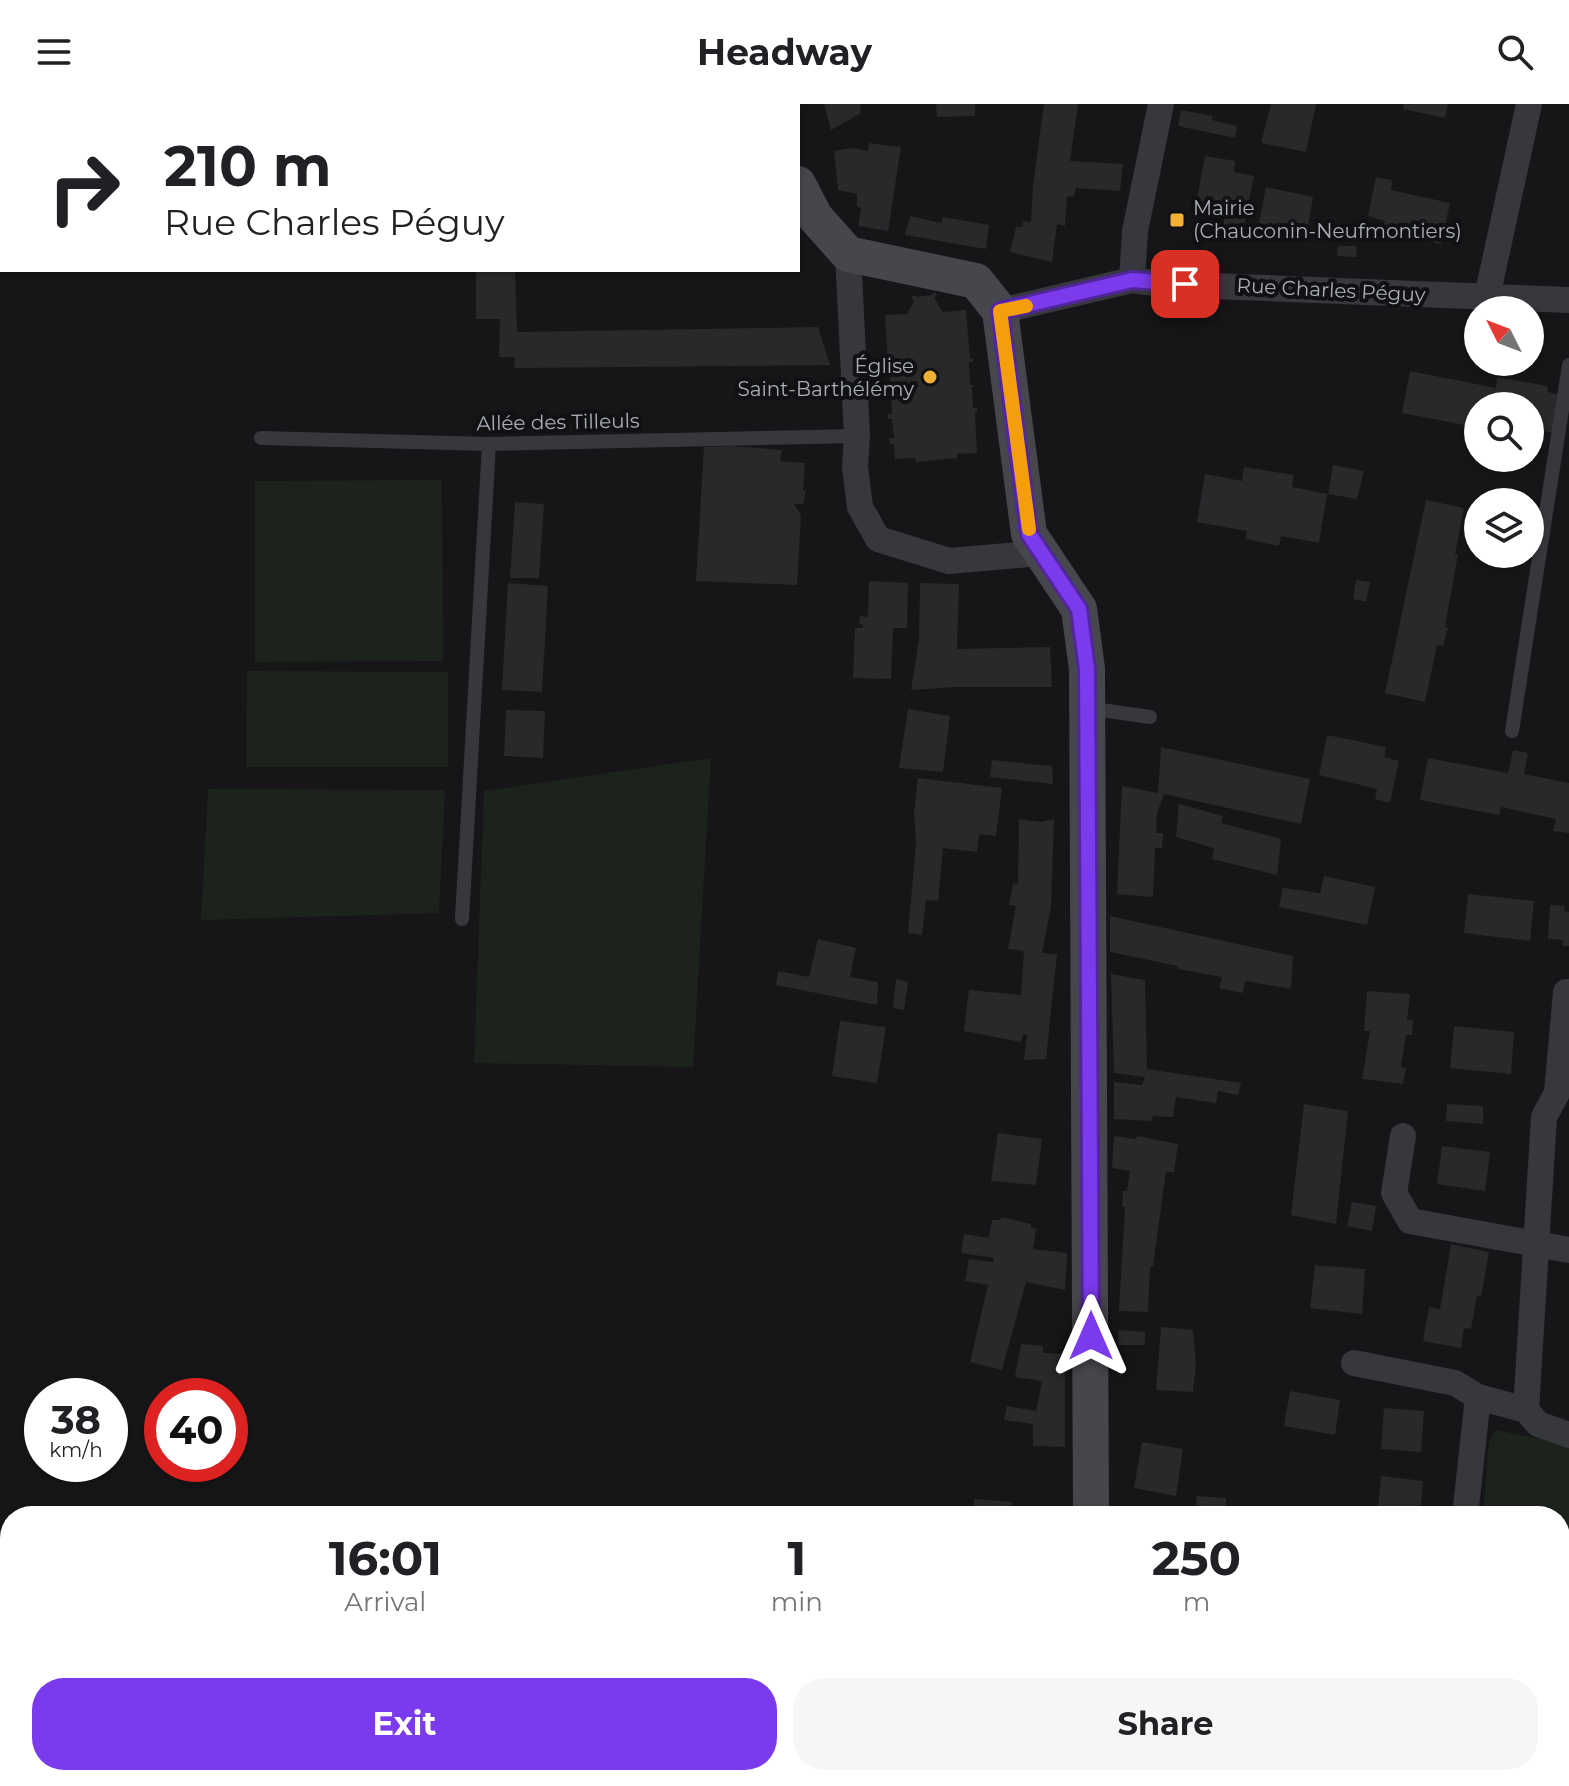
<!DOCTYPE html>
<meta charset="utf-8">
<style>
:root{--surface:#fff;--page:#f6f6f6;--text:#202124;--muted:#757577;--accent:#7c3aed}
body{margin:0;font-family:Montserrat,sans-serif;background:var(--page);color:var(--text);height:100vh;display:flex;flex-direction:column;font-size:30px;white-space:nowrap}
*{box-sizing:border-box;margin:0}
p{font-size:26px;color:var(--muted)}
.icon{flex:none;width:44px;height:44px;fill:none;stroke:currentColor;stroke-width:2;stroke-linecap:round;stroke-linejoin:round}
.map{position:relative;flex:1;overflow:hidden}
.side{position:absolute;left:0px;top:1402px;width:1570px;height:280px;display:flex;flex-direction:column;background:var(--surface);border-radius:32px 32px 0 0;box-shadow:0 2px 6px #0004}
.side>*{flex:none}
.top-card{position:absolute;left:0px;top:0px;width:800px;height:168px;box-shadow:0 2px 6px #0004;background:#fff;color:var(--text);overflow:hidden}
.needle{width:52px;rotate:312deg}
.controls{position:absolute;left:1464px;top:192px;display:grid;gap:16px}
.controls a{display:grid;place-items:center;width:80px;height:80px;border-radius:50%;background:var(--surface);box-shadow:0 2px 6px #0004;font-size:40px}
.speed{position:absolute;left:24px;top:1274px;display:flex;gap:16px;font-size:40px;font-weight:700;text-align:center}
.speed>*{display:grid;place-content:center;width:104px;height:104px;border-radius:50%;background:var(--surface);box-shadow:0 2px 6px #0004;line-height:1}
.speed small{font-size:20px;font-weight:400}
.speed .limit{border:12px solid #d22;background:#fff;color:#111}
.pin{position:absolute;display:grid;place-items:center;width:68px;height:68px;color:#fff;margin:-34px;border-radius:16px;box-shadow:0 4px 12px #0006}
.me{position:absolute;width:88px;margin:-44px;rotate:0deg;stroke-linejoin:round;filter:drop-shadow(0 0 6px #0008)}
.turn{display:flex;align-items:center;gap:28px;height:168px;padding:0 32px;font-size:36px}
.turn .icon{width:104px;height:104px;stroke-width:2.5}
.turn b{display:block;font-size:56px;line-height:68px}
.eta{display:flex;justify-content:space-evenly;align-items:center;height:136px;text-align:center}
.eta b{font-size:48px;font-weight:700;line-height:56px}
.cta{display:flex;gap:16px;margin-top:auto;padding:16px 32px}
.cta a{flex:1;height:92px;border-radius:32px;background:var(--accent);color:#fff;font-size:32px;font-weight:700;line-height:92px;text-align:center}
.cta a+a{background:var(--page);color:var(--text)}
header{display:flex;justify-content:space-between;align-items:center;height:104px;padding:0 32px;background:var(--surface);font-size:36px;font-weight:700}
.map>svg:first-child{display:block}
</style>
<header><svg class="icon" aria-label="menu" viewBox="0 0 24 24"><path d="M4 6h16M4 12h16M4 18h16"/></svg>Headway<svg class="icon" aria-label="search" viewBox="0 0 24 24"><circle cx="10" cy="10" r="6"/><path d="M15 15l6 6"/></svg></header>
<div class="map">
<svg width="1569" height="1682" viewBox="0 0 1569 1682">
<rect width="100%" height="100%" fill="#161618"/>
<path fill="#1c231d" d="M442,376l1,181 -188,1v-181z
M247,567l201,1v95h-202z
M711,654l-18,309 -219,-4 10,-272z
M208,685l237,1 -6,123 -238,7z
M1496,1326l73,15v298h-9v-227h-77l6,-75z"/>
<path fill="#29292c" d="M824,0h37l-1,10 -29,16z
M936,0h39v12l-38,1z
M1044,0h34l-8,57 53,3 -3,27 -44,-3 -2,8 -7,1 -2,29 -8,-2 -5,38 -42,-10 6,-25h6l1,-6 8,1 2,-36z
M1271,0h45l-10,48 -45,-9z
M1404,0h44l-3,14 -42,-9z
M1181,6l32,6 -1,4 25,6 -2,12 -57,-12z
M869,39l32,4 -13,84 -30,-5 3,-18 -4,-2v-12l-19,-4 -4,-39 18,-3 16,3z
M1205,52l30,5 -1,11 20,4 -11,54 -19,-4v-9l-29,-8z
M1376,73l16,3 -1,10 59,13 -9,41 -58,-12 2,-11 -17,-5z
M1266,83l47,10 -7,41 -48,-10z
M910,112l31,7 2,-6 46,8 -3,24 -81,-14z
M1338,142h18l1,11 -20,-1z
M476,166h39l2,62 301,-5 12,38 -316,3 1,-11h-16l1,-38h-24z
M934,188l3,3 -3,3 9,14 23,-2 4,49 3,-1v4h-4l1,23h4l-2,3 1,20 4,-1v5l-2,1 2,40 -20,1v4l-41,4 -1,-4 -20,1 -1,-15h-4l-1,-6h5l-2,-19h-4v-5h4l-1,-19 -3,2 -1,-7h4l-2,-21h-4l-1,-5h4l-3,-49 22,-1 7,-13 -3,-4 3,-2 3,2 14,-2z
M1410,267l86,17 1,-11 50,9 1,6 13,3 -8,38 -23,-5v-22h-52v29l-10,-2 2,-7 -68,-13z
M730,342l52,4 -2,11 25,2 -2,28h3l-3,13h-9l7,11 -4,70 -101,-4 8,-134z
M1333,361l31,6 -7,28 -29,-5z
M1244,363l50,8 -2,12 35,7 -8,49 -38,-7 -2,10 -33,-7 1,-8 -50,-9 8,-48 37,7z
M1426,396l38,8 -9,46h3l-13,73 3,1 -5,18 -6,-1 -12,57 -40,-9z
M515,398l29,2 -5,74h-29z
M1356,476l14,2 -4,20 -13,-3z
M869,477l39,2 -1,45h-14l-2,51 -38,-1 2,-50h8l-1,-4h-3l1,-8 8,1z
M508,479l40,3 -6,106 -40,-2z
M920,479l39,1 -2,65 93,-2 2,40h-96l-45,3 8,-50z
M908,605l42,7 -7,56 -44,-4z
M506,606l39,1 -2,47 -39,-2z
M1327,631l59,12 -2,10 15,4 -9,42 -15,-4 2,-10 -58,-14z
M1161,643l149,32 -9,45 -137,-30 -7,19 -1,20h7l-1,15h-7l-2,49 -36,-3 5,-108 36,7z
M1513,646l15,3 -4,21 45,9v50l-16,-2 3,-12 -55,-12 -2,8 -79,-15 8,-42 80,15z
M992,656l60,6 1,18 -63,-7z
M918,674l84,10 -6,48 -17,-2 -2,18 -34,-4 -5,53 -12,-1 -4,35 -14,-2 8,-89 -2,-32z
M1179,700l44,12 -2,7 60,16 -4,36 -65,-16 2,-11 -38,-11z
M1019,715l22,3 13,-3 -3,88 -9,46 15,1 -11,105 -22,1 3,-25 -4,-1 -2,8 -57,-11 5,-41 52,5 3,-44 -16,-2 8,-43 -7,-1 4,-22 5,1z
M1324,772l51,11 -8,38 -88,-18 4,-19 37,5z
M1468,790l66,7 -4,40 -66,-8z
M1550,801l15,1 -1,5 5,1v34h-6v-6l-15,-1z
M1110,812l183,40 -2,33 -46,-8 -2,12 -24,-5 3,-11 -44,-8v-3l-68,-14z
M818,835l38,9 -6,29 28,5 -1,23 -101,-20 2,-14 31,6z
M1111,870l34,6 2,89 94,14 -3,12 -20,-4 -2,12 -40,-6 -3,20 -20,-1 -1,5 -38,-2v-37l28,3 3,-8 -31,-4z
M896,875l12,3 -4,28 -11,-2z
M1367,887l43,3 -3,26h6l-1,15h-6l-5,32 5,1 -3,16 -41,-5 8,-48h-6z
M840,917l46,6 -9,56 -45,-7z
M1454,922l60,6 -3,42 -61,-6z
M1304,1000l44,7 -12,113 -45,-9z
M1447,1000l36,2v18l-37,-3z
M998,1029l44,6 -6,46 -45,-4z
M1114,1032l22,3 1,-3 41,8 -4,28h-8l-13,94 -3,1 -2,45 -29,-1 6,-104h-3l1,-16h4l3,-20 -18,-3z
M1442,1042l48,6 -5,39 -48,-7z
M1352,1098l24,4 -4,25 -25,-5z
M1001,1113l30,7v4l5,1 -3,20 34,4 -2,37 -39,-8 -24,88 -32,-8 18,-77 -23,-4 4,-22 24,3 1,-4 -33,-5 3,-19 25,4 3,-18h8z
M1451,1140l38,8 -8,45 -4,-1 -6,33 -7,-1 -3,20 -38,-7 6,-34 11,2z
M1315,1161l50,4 -3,45 -52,-6z
M1161,1223l32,3 3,33 -3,29 -37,-2z
M1119,1226l26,2v13h-27z
M1021,1240l22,2v7l22,1v93l-32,-1v-22l-29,-4 3,-14 29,5 6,-30 -27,-4z
M1290,1287l50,9 -5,35 -51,-9z
M1384,1304l40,3 -3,41 -40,-3z
M1142,1338l41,7 -7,47 -42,-8z
M1381,1372l42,5 -3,35h-43z
M1197,1392l29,2v15l-31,-3z
M974,1395l38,3 -1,14h-38z
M1158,1403l37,4v5h-38z
M972,1672h34l1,10h-34z
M1042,1672h19l-2,10h-18z
M1475,1672l94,6v4h-95z"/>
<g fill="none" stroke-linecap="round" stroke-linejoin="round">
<path stroke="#37383d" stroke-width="14" d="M261,334l228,6 368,-8
M1087,604l63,9
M1512,627l57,-366
M462,815l27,-475"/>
<path stroke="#37383d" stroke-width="26" d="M848,150l9,182 -2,31 5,40 18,32 71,22 93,-8
M1132,176l3,-49 26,-127
M1487,193l42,-193
M1000,207l132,-31 31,4 406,16
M1403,1032l-9,57 16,28 159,29
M1354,1259l101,20 23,14 48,13 12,14 31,11
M1526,1306l18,-293 13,-24 9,-101h3
M1465,1412l13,-119
M1254,1672l78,9 63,1
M1429,1682l8,-10"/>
<path stroke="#45474d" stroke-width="36" d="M757,0l1,2
M798,80l17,33 33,37 128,27 24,30 29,223 50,75 8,60 4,847
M1080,1682l2,-10"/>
</g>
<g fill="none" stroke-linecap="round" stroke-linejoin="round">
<defs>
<path id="route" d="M1091,1232l-4,-667 -8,-60 -50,-75 -29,-223 132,-31 53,4"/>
</defs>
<use href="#route" stroke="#51269a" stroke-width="20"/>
<use href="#route" stroke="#7c3aed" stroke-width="14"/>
<path stroke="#f59e0b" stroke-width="14" d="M1026,202l-26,5 29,218"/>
</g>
<g fill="#f2b134" stroke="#111113" stroke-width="3">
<rect x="1169" y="108" width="16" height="16" rx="4"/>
<circle cx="930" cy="273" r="8"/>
</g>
<g text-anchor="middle" stroke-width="8" stroke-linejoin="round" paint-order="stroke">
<g font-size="20" fill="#a8adb8" stroke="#111113" text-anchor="start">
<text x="1193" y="111">Mairie<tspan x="1193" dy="23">(Chauconin-Neufmontiers)</tspan></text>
<text x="914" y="269" text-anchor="end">Église<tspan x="914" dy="23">Saint-Barthélémy</tspan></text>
</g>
<g font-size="20" fill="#a8adb8" stroke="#111113">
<text transform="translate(1331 186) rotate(3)" y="7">Rue Charles Péguy</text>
<text transform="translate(558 318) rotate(-1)" y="7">Allée des Tilleuls</text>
</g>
</g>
</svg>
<div class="controls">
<a><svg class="needle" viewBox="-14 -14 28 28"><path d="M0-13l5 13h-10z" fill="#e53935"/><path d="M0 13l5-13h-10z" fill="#757577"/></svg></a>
<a><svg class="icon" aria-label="search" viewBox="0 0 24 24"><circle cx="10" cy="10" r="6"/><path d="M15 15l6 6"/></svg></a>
<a><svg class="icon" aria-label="layers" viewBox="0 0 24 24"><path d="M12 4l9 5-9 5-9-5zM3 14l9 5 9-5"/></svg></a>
</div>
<div class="speed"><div>38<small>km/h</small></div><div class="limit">40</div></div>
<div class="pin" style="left:1185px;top:180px;background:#d93025"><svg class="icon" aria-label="arrive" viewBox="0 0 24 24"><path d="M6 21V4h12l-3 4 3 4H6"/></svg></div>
<svg class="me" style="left:1091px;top:1232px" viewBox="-20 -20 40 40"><path d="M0-17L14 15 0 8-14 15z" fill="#7c3aed" stroke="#fff" stroke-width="4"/></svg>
<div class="top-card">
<div class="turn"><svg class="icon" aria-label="right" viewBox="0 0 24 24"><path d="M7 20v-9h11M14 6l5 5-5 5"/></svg><div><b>210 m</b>Rue Charles Péguy</div></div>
</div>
<section class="side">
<div class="eta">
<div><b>16:01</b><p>Arrival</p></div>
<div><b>1</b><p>min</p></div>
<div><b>250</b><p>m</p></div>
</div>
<div class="cta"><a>Exit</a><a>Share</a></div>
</section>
</div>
